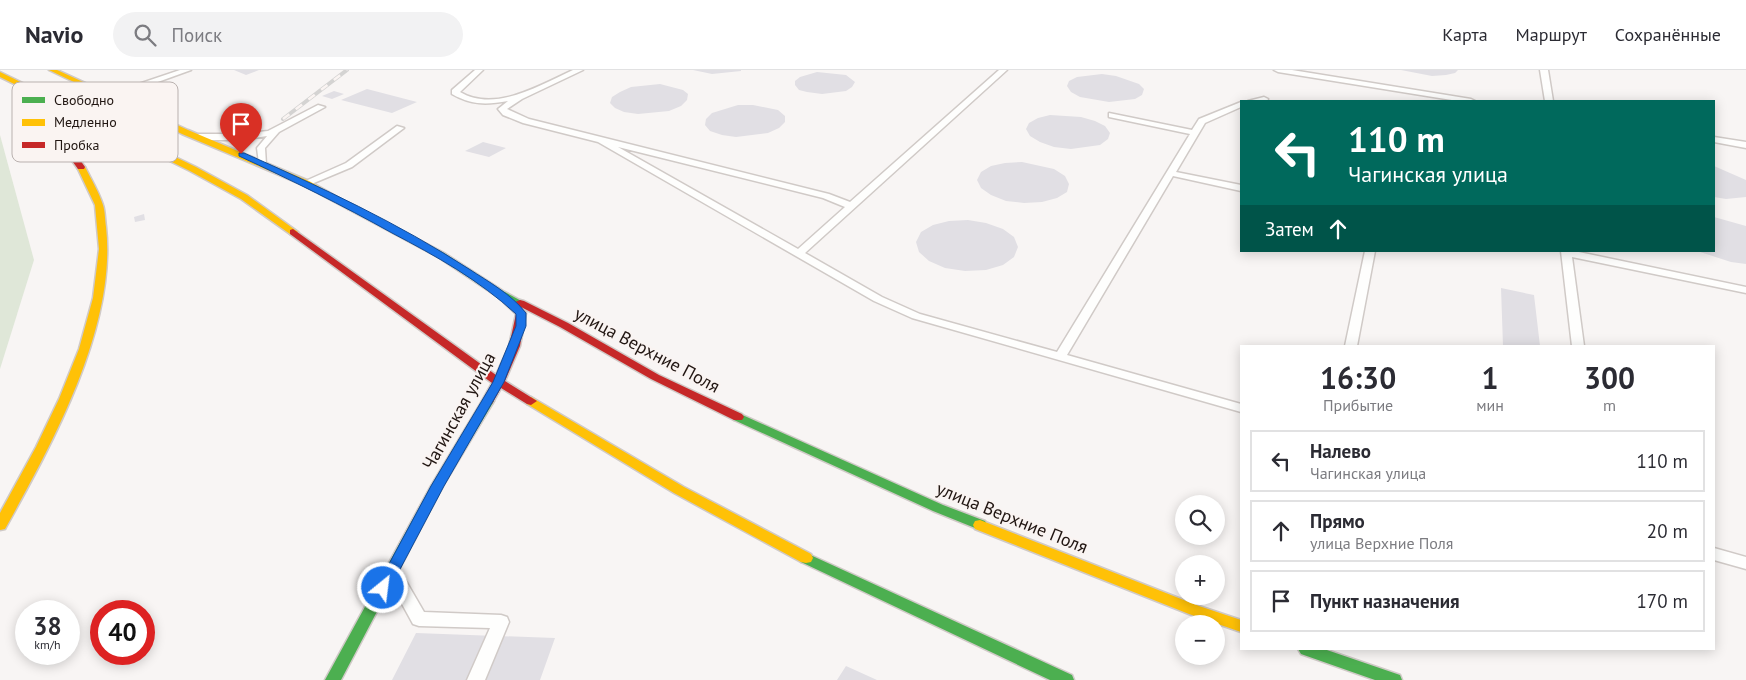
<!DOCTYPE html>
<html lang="ru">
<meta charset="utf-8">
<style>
:root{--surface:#fff;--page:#f2f2f3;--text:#2b2b33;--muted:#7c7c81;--line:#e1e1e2}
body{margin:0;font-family:"PT Sans",sans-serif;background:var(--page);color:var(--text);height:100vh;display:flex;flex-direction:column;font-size:19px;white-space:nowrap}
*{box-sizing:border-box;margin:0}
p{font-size:16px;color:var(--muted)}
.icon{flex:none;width:28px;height:28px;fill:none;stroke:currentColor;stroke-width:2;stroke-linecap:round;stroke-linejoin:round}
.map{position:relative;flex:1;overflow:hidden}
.details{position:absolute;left:1240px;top:275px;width:475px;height:305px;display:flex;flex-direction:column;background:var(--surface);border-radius:0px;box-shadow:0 2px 12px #0003}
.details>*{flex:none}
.hud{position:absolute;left:1240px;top:30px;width:475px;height:152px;border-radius:0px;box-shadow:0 2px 12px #0003;background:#00695c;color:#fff;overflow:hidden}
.tools{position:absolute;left:1175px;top:425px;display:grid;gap:10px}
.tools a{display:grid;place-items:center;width:50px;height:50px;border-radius:50%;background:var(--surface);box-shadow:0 2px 12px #0003;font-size:25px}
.speed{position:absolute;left:15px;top:530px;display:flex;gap:10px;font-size:25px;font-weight:700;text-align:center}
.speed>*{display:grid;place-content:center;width:65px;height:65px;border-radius:50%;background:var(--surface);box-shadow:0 2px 12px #0003;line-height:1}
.speed small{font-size:12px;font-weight:400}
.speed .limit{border:8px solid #d22;background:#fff;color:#111}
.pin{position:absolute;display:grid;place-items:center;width:42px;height:42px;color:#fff;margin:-51px -21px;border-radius:50% 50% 50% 0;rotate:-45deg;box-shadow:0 0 5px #0007}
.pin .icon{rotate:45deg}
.me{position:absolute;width:55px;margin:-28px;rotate:29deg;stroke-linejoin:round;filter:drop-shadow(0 0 4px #0008)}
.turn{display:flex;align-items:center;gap:18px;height:105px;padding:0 25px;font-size:22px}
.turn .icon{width:65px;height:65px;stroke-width:2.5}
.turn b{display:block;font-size:35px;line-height:42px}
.then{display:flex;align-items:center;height:48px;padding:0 25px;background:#0003;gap:10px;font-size:19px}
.eta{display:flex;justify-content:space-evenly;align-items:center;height:85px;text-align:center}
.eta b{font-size:30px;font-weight:600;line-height:35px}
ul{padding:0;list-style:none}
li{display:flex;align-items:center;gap:15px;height:62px;margin:0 10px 8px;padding:0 15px;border:2px solid var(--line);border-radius:0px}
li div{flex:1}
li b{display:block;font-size:19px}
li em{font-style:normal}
header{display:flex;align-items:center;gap:30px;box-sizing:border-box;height:70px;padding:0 25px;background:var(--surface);border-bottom:1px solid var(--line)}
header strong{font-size:24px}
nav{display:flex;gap:28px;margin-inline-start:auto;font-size:18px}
.search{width:350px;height:45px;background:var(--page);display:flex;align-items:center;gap:12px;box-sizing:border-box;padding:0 18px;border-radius:28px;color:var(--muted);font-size:19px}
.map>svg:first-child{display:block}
</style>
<header>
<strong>Navio</strong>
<div class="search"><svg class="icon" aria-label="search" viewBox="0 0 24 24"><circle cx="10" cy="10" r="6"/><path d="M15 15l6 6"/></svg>Поиск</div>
<nav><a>Карта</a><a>Маршрут</a><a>Сохранённые</a></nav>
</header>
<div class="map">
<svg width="1746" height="610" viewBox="0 0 1746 610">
<rect width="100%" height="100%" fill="#f8f5f4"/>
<path fill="#dfe7d8" d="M0,65l34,125 -34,109z"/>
<path fill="#e1dfe4" d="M234,0h25l-13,5z
M693,0h48v1l-29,3z
M1401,0h57l-3,3 -9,2 -14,1z
M817,2l29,3 9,7 -3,5 -6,4 -24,3 -15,-2 -8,-2 -4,-5v-4l5,-4z
M1102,4l14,2 23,8 5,5 -2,6 -7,4 -26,3 -29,-5 -9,-5 -4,-6 2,-5 8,-4z
M660,14l23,6 5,4 -1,6 -6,6 -12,5 -31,3 -14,-2 -9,-4 -5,-5 2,-6 8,-5 11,-5z
M367,19l50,13 -25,11 -51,-13z
M334,21l10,3 -12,5 -10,-3z
M738,35h15l25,5 7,6v6l-6,6 -11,5 -32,4 -14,-2 -12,-4 -5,-6 1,-6 6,-6z
M1050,45l31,2 14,4 10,5 5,7 -2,6 -8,6 -29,4 -17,-2 -14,-5 -10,-6 -4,-7 3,-6 9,-5z
M483,72l23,6 -17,9 -24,-6z
M1022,92l32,7 11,7 4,8 -2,8 -10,6 -15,4 -18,1 -18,-2 -15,-6 -10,-7 -4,-8 4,-8 10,-6 14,-3z
M1714,96l32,14v17l-20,2 -12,-2z
M144,144l1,6 -10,2 -1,-5z
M1714,147l32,9v38l-15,-2 -34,-11h17z
M968,150l18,3 17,6 11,8 4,10 -4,10 -11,8 -17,5 -21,1 -20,-3 -16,-7 -10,-9 -3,-10 5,-10 12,-7 16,-4z
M1501,218l33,7 6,51h-37z
M416,563l139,5 -15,42h-148z
M846,596l31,14h-40z"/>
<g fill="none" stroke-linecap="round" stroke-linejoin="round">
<defs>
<path id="lane" d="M180,0h11l-97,35 -16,9 -7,-2 17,-11z
M475,0h8l-23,22c35,21 80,-7 113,-22h10l-61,29 -15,10 22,10 300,75 21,8 149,-132h8l-202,183 77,44 38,17 137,38 133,-218 -81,-17v-4l83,17 7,-11 42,-17v5l-36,16 -29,49 65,13v6l-68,-15 -106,179 174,49v8l-329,-94 -38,-17 -276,-159 -75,-19 -20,-8 -5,-6 10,-8c-22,4 -37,4 -56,-7v-4zM618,77l205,51 22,9 -47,42z
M1274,0h18l179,29 4,2h-17l-180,-29z
M1540,0h8l5,31h-8z
M1264,27l4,2 -1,2h-19z
M318,35l7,2 -46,25 -14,16 1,17h-6l-1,-2 -2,-15 10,-12 -26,4h-42l-4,-3 4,-3h42l27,-3z
M397,56l7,2 -52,39 -43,18 -3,1 -5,-3 45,-20z
M1714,67l32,5v6l-32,-6z
M1365,181h10l-18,95h-12z
M1561,181h13l172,36v6l-174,-36 12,89h-12z
M1714,478l32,9v12l-32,-9z
M393,497l6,2 25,43 77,3 6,2 2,5 -24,58h-18l23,-52 -71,-2 -6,-2 -28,-51 2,-4z"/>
<path id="fast" d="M351,134l93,49 59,38 22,12 -1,2h-8l-21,-10 -57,-38 -90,-48 -1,-2z
M488,327l6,4 -51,85 -102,194h-16l106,-194 51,-85z
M738,343l205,92 42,16 2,4 -2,4 -5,1 -47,-19 -199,-91 -2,-3 2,-3z
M806,483l266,122 2,5h-24l-249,-118 -2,-4 2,-4z
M1298,579h26l76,26 2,5h-27l-74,-26z"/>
<path id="slow" d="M49,0h8l131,60 121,51 46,26 -1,2h-6l-45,-24 -121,-51z
M0,2l196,95 51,28 51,37 -5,3 -3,-1 -49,-35 -51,-28 -190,-94z
M78,95l7,2c6,12 14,25 18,38 2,6 2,15 3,22 11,100 -54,217 -101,302l-5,1v-17l36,-66 23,-48 20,-50 14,-51 6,-49 -4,-44 -18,-38z
M531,327l153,90 127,67 2,4 -2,4 -5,1 -5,-1 -127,-69 -147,-89 -2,-3 2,-3z
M980,450l219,86 42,14v12l-52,-18 -214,-85 -2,-4 2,-4z"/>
<path id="jam" d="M17,14h4l13,24 24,21 27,38 -1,2h-6l-26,-36 -24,-22 -12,-26z
M293,159l203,146 13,-29 7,-32 -19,-18 5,-3 13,9 5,-2 4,1 44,22 91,52 83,39 2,3 -2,3h-8l-83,-41 -91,-52 -39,-20 5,6 -6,33 -15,35 32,20 -6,4 -4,-1 -26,-16 -9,16h-8l-2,-3 10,-18 -202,-149v-4z"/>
</defs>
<use href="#lane" stroke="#d0cac7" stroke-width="3"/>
<use href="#fast" stroke="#d0cac7" stroke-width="3"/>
<use href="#slow" stroke="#d0cac7" stroke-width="3"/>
<use href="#jam" stroke="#d0cac7" stroke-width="3"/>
<use href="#lane" fill="#fefefd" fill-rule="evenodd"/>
<use href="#fast" fill="#4caf50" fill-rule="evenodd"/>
<use href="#slow" fill="#ffc107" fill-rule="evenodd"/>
<use href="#jam" fill="#c62828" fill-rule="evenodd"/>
<defs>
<path id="rail" d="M283,49l64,-49"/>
</defs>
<use href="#rail" stroke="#d4d3d2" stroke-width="4"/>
<use href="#rail" stroke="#faf4f2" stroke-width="2.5" stroke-dasharray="8" stroke-linecap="butt"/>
</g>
<path fill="#1a73e8" stroke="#114b97" d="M239,83h5c77,34 154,70 225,116 20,13 42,25 57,44v13l-22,56 -60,104 -56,106 -5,2 -5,-2 -2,-4 55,-102 62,-104 23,-56v-12c-37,-34 -80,-58 -124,-81 -50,-28 -101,-53 -153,-77z"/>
<g text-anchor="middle" stroke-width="4" stroke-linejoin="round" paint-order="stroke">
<g font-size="18" fill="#211612" stroke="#faf4f2">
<text transform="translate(647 280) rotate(28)" y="6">улица Верхние Поля</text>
<text transform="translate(459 341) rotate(-61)" y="6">Чагинская улица</text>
<text transform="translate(1012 448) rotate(22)" y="6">улица Верхние Поля</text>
</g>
</g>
<rect x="12" y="12" width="166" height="80" rx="8" fill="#faf4f2" stroke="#b9b1af" stroke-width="1"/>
<rect x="22" y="27" width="23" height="6" fill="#4caf50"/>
<rect x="22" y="49" width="23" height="7" fill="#ffc107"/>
<rect x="22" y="72" width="23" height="6" fill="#c62828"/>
<g font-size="14" fill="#211612">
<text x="54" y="35">Свободно</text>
<text x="54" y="57">Медленно</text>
<text x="54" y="80">Пробка</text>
</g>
</svg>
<div class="tools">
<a><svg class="icon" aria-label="search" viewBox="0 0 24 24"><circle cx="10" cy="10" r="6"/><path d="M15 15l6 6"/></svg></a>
<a>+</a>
<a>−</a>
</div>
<div class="speed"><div>38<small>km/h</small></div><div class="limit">40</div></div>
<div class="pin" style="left:241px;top:84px;background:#d93025"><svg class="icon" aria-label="arrive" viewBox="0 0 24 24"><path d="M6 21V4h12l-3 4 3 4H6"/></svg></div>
<svg class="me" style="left:383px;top:518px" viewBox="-20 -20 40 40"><circle r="17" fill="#1a73e8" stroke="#fff" stroke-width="3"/><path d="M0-11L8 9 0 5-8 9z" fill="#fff"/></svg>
<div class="hud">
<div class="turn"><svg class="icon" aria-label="left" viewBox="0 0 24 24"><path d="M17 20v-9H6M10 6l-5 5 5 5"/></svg><div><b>110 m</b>Чагинская улица</div></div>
<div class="then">Затем<svg class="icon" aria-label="ahead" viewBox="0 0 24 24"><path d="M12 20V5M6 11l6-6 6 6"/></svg></div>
</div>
<section class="details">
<div class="eta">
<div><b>16:30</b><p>Прибытие</p></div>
<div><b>1</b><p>мин</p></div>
<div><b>300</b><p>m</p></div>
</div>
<ul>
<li><svg class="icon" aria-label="left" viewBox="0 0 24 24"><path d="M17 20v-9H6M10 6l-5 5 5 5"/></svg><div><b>Налево</b><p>Чагинская улица</p></div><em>110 m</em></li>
<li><svg class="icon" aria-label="ahead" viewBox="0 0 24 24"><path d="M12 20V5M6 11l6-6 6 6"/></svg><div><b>Прямо</b><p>улица Верхние Поля</p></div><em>20 m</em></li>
<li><svg class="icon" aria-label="arrive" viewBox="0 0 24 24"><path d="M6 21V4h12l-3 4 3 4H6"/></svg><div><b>Пункт назначения</b></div><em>170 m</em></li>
</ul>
</section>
</div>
